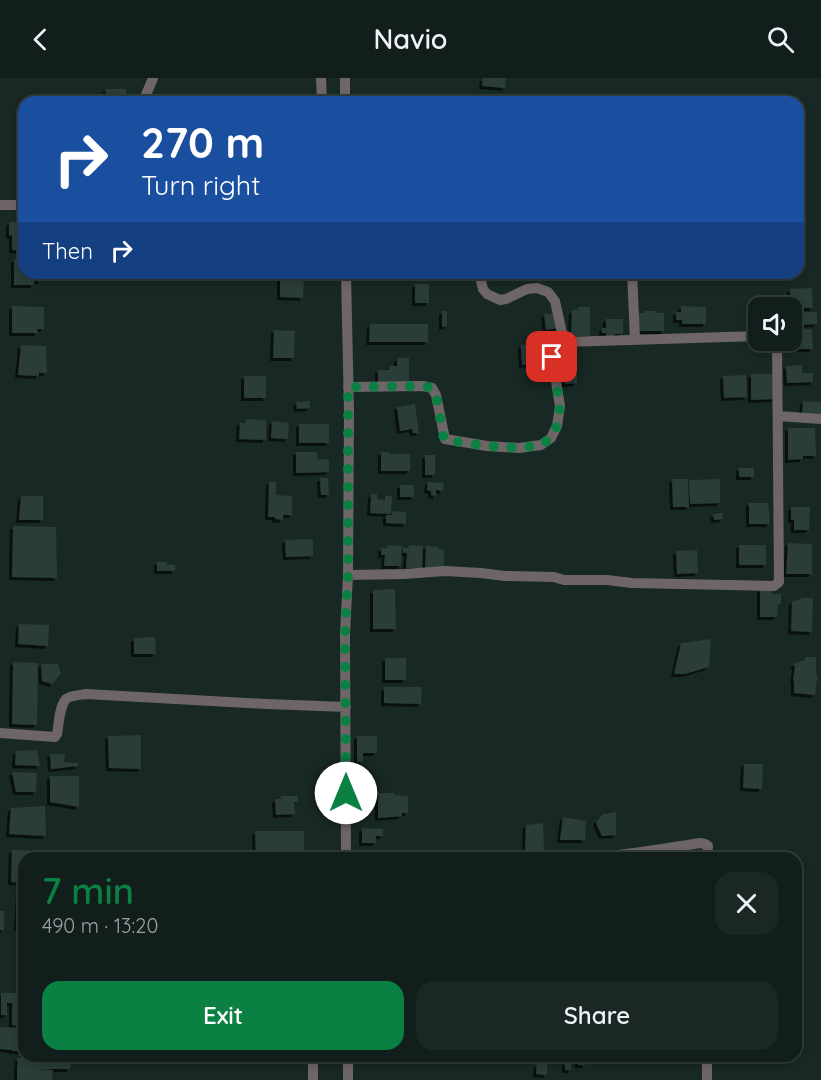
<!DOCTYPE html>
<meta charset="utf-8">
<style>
:root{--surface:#121e1c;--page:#1b2725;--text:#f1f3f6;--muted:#9ca2a3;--line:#313c3b;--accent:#0b8043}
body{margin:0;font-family:Quicksand,sans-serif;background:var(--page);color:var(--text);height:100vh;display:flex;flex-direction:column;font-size:22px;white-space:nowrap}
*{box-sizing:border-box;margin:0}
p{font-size:20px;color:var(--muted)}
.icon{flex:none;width:33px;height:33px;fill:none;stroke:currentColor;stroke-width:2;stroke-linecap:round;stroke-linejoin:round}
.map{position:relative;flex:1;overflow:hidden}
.panel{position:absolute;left:18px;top:774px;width:784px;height:210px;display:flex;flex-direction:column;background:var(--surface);border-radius:18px;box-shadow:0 3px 9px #0003,0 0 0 2px var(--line)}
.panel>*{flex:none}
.banner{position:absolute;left:18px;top:18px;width:786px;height:183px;border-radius:18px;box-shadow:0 3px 9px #0003,0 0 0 2px var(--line);background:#1a4fa0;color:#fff;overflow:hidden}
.buttons{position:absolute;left:748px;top:219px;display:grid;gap:12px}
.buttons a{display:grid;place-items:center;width:54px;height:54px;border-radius:12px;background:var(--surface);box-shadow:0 3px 9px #0003,0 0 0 2px var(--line);font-size:30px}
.pin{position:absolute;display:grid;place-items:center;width:51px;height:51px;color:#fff;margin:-26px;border-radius:12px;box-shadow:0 3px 9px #0006}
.me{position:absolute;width:66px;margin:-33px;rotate:0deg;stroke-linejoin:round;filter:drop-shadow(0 0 4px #0008)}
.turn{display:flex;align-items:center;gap:21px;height:126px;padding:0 24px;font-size:27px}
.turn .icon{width:78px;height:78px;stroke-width:2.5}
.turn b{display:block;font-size:42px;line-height:51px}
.then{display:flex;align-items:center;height:57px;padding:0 24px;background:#0003;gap:12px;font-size:22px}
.round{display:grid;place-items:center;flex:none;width:63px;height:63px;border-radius:18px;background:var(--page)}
.headline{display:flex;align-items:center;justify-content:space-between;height:102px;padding:0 24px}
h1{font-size:36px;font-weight:600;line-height:45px;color:var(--accent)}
.primary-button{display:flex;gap:12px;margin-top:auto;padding:12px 24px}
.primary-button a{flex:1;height:69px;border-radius:18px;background:var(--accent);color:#fff;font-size:24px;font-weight:600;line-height:69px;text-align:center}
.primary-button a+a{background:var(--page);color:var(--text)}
header{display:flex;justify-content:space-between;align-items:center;height:78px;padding:0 24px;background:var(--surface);font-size:27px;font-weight:600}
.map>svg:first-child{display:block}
</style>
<header><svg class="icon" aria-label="back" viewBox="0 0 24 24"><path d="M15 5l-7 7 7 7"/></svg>Navio<svg class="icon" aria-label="search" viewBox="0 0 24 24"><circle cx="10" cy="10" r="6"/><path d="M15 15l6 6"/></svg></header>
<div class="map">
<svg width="821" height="1002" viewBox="0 0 821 1002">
<defs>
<filter id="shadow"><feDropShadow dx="-3" dy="3" stdDeviation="0" flood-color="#0009"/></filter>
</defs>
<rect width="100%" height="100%" fill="#182825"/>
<path fill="#2b3c38" filter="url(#shadow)" d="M483,0h23l-1,10 -23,-2z
M106,11h20v13h-21z
M9,144h15v29l-12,-1v-14l-3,-1z
M14,181h10v14h17v8h-7v4h-20z
M280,200h24l-1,20 -23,-1z
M415,206h14v19h-14z
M812,210l1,20h-22l-1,-19z
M785,222l1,8h-19v-7z
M12,228l32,1v22h-7l1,4h-26z
M681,228l25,1v17h-24v-4h-6v-8h5z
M578,229h12v29h-19l1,-26h6z
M442,233h5v15l-5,1z
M645,233h12v2h7v18h-26v-18h7z
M795,234h22v12l-22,1z
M557,235l2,15 -13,2 -2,-16z
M606,241h17v15h-9v3h-8v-4h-4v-5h4z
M370,246h58v18h-59z
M792,251h20l1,20h-22z
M274,252l21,1 -1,27h-21z
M539,265l2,20 -19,2 -1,-20z
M21,267l25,1 1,27h-8v3l-21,-1z
M397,280h12v26h-31v-14h11v-4h8z
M802,287v8h11v9l-26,1 -1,-17z
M751,296h24v25l-24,1z
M564,297h13v8l-12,1z
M746,297l1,22 -23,1 -1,-22z
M244,298h22v22h-22z
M310,323v7l-13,1 -1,-7z
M803,323l18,1v12h-19z
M415,326l4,29h-6l-1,-4 -12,2 -3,-24z
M246,341l20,1v20l-27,-1 1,-17 5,1z
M272,343l17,2 -1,16 -17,-1z
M299,346h30v19h-30z
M788,350h27l1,28h-13v3l-15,1z
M296,374h21l1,8 11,-1v13l-33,1z
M381,374h8v2h21v17h-29z
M425,377h10v20h-10z
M739,390h15v9h-15z
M320,400h8l1,17h-8z
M672,401h16l1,28h-16z
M720,401v24l-30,1 -1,-24z
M269,404h7v13l16,1v19h-9v5l-8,-1v-2h-7z
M428,404l16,1 -1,8 -7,-1v6l-5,-1v-4l-4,-1z
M400,407h14v12h-14z
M371,416h6v5l8,1v-4h7l-1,18 -21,-1z
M21,418h22v24h-24z
M749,425h19l2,21h-21z
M791,429h19l-1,23h-15v-10h-3z
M392,433l14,1v12l-20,-1v-8h6z
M722,435l1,6 -9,1 -1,-6z
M13,448l43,1 1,51 -45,-1z
M313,461v17l-27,1 -1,-17z
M788,465l24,1v30h-26z
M387,467l15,1 -1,20h-17l1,-11h-4v-7h6z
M409,467l14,1 -1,22h-16l1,-15h-4v-5h6z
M739,467h27v20h-27z
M426,468l12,1v2l6,1v19l-19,-1z
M697,472l1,23 -21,1 -1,-23z
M157,484h10v3h8v6h-18z
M395,511l1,40h-23v-39z
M760,511h12v5h9v10h-3l-1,13h-17z
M803,520h10l-1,34 -21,-1 1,-29z
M19,546l30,1 -1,21 -30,-2z
M155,559l1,17h-22v-16z
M711,561l-2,28 -24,7h-11l7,-31z
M805,579h11v16l2,6h-1l-2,16 -21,-2v-12h-1l2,-14 -2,-3 12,-4z
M385,580h21v22h-21z
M13,584l25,1 -1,62 -25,-1z
M41,586h17l3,10 -9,10 -10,-3z
M384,609h38l-1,17 -37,-1z
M141,657v34l-32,-1 -1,-32z
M357,658h20v17h-14v9h-6z
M37,672l3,16 -25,-1 1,-14z
M50,676h15l-1,8 14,1v3l-27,3z
M744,686h19l-1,25 -19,-1z
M12,694l25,1 -1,19h-20z
M50,698h29v31l-29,-5z
M378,715h16v2l14,1v17h-6v3l-24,2z
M281,718h17v6h-4l1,12 -19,1 -1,-16h6z
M45,728l1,30 -37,-2 2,-26z
M616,734v23l-14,1 -5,-11 -1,-3 7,-8z
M563,739l23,4 -1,19h-25z
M543,745l1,28h-19l1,-26z
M362,750l21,1v7h-7v7h-14z
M255,753h49v22h-26v5h-22z
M12,772l42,1v7h-30v25l-13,-1z
M19,812l5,1v37h-7z
M0,833h4v19h-4z
M1,915h20v2h3v32l-12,-2v-22h-5v12h-6z
M0,949l24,1v23h-12v-1l-12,-1z
M585,978v9h-7l-1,-8z
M17,980l54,2 -1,9h-35l18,1 -1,10h-35v-15h1z
M565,984h6v8h-6z
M537,985l10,1v11l-11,-1z"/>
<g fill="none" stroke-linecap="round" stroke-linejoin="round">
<path stroke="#6d6566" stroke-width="10" d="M321,0l1,24
M345,0v24
M143,24l10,-24
M0,127h24
M346,195l3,139 -1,163 -3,59 1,224
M479,195l4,16 4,5 13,6 6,-1 21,-10 10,-1 11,4 7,9 9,41
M632,195l3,66
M348,309l75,-1 9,2 4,7 9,44 42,7 32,2 22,-3 10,-7 6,-12 3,-20 -8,-49c1,-9 3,-13 12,-15l195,-6
M778,338l43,3
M348,497l56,-1 41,-3 36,2 24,3 49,1 10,3h43l25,3 142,3 5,-4 -2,-242
M0,655l55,4 2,-3c2,-10 2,-27 9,-35 5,-4 14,-4 20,-5l181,10 79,3
M572,780c43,-1 85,-8 128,-15l5,1 3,2 -1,12
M313,978v24
M348,978v24
M707,978v24"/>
</g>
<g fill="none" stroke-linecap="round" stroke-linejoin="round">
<path stroke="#0b8043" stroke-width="10" stroke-dasharray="0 18" d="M346,715l-1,-159 3,-59v-188l75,-1 9,2 4,7 8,45 43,6 32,2 22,-3 10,-7 6,-12 3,-20 -8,-49"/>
</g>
</svg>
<div class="buttons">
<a><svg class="icon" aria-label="sound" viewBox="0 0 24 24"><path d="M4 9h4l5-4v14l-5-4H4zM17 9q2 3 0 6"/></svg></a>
</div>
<div class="pin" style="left:552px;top:279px;background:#d93025"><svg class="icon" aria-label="arrive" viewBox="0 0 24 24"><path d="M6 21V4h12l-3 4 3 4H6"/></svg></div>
<svg class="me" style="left:346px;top:715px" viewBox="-20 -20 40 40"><circle r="19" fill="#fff"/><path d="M0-13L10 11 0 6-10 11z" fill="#0b8043"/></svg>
<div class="banner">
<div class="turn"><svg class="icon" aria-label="right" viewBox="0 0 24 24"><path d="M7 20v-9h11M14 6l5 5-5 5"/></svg><div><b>270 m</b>Turn right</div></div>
<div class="then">Then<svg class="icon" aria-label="right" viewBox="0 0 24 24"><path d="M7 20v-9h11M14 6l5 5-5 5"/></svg></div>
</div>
<section class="panel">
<div class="headline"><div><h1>7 min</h1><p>490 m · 13:20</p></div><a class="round"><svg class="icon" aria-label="close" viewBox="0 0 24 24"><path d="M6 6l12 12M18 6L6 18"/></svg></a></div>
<div class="primary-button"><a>Exit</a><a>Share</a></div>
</section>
</div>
